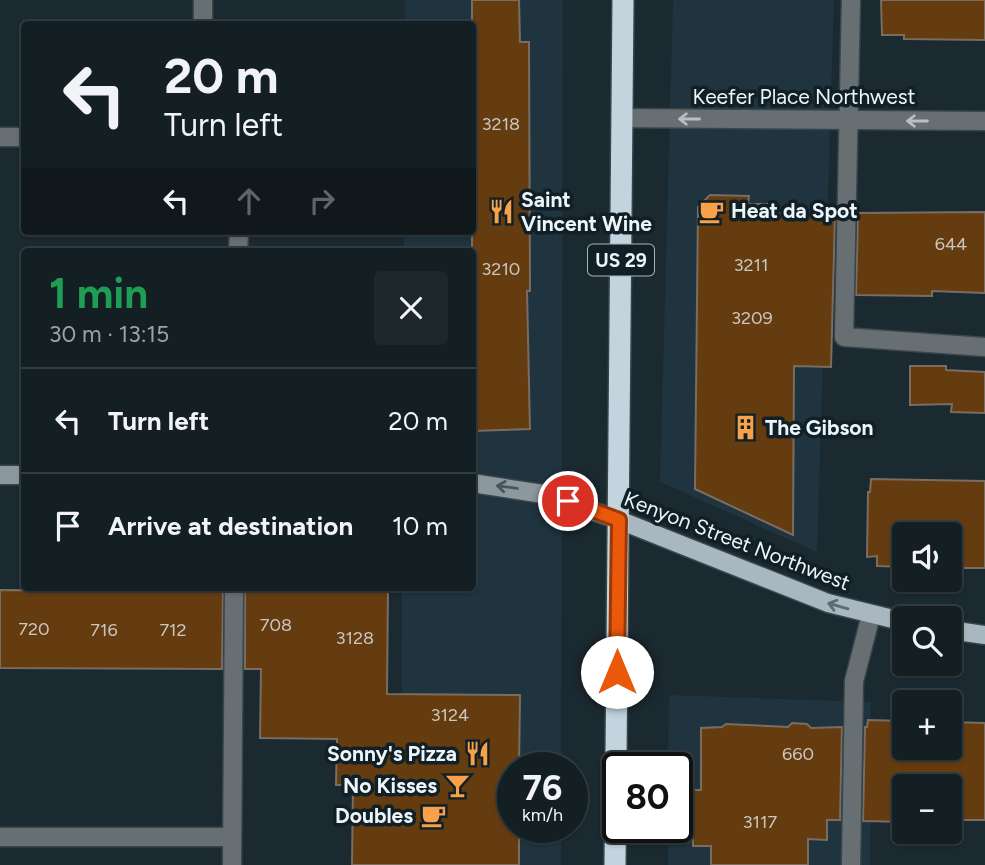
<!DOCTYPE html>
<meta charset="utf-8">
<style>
:root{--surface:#141f24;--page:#1d272c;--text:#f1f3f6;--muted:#9da2a6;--line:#333d41}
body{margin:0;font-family:Figtree,sans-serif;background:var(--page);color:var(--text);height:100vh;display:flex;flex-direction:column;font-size:26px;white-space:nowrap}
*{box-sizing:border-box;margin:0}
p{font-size:23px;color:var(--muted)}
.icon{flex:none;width:38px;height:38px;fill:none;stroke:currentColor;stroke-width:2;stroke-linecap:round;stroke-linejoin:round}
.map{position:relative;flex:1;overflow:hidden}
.side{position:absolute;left:21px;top:248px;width:455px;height:343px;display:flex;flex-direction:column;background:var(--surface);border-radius:7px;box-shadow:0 2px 5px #0004,0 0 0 2px var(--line)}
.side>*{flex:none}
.hud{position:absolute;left:21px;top:21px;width:455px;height:214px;border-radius:7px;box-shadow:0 2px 5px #0004,0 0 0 2px var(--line);background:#141f24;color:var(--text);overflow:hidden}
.buttons{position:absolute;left:892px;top:522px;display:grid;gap:14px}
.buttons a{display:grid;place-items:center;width:70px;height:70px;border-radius:7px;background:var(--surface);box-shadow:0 2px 5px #0004,0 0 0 2px var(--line);font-size:35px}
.speed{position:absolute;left:497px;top:752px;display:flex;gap:14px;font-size:35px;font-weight:700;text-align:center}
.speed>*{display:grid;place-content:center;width:91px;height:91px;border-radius:50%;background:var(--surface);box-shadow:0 2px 5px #0004,0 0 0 2px var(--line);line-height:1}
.speed small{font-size:18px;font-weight:400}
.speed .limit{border:4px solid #111;border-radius:10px;background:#fff;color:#111}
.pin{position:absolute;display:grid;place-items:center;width:60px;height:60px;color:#fff;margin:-30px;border:4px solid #fff;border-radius:50%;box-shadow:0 2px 7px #0007}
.me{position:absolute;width:77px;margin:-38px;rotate:0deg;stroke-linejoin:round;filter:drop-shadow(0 0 5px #0008)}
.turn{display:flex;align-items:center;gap:24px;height:147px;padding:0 28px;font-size:32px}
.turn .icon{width:91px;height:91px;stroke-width:2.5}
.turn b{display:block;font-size:49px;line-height:60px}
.lanes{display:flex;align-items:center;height:66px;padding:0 28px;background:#0003;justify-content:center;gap:35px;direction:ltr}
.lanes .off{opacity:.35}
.round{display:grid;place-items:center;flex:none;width:74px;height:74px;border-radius:7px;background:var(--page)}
.head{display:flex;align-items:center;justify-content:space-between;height:119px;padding:0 28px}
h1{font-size:42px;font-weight:700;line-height:52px;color:#1e9e55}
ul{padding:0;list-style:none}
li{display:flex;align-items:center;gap:21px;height:105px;padding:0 28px;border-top:2px solid var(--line)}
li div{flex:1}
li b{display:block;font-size:26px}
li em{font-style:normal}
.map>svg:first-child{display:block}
</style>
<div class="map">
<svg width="985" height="865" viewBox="0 0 985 865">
<rect width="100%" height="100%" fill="#1b2930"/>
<path fill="#1f343f" d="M405,0h158l-2,768h-48v60h48v37h-160l1,-277h70v-336h-68v-21h68v-207h-67z
M673,0h161l-17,552 -157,-70z
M669,695l202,7 -1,163h-202v-37h9v-60h-9z"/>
<path fill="#653c10" stroke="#796d62" stroke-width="2" d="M472,0h47l1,42h9l1,249h-3l3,138 -58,2z
M881,0h104v40l-81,-1v-4h-22z
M710,195l39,1 -1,8h19v9l68,2 -4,152 -37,-1 -1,169 -98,-46 3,-282z
M985,212v81l-53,-2v5l-76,-1 2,-82z
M910,366h36v4l39,2v41l-34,-1 1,-8 -42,1z
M871,479l114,2v87h-35v-34h-45v33l-28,-1v-10l-10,1 1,-65h2z
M245,588h143l-1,106 133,1 -1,73h-6v60h6v37h-167l1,-80h-17l1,-46 -77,-1 1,-69h-16z
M0,590l223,1 -1,78 -222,-1z
M868,720l37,1v26h45v-25l35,1v97h-35v-34h-45v36l-42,-1 2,-94h2z
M792,723l15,1 4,4 31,-1 -2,93h-13v20l-19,-1v26h-97v-19h-18v-56h8v-62l21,-1 4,-3 62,3z"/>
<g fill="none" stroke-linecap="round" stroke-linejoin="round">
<defs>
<path id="lane" d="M203,0v24
M851,0l-7,337 141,10
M0,137h24
M238,252l1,-21
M0,837h232
M232,865l2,-277
M851,865l3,-184 17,-66"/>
<path id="street" d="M622,118l363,3"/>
<path id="secondary" d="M0,475h24
M472,483l71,11 76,26"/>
<path id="primary" d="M619,520l209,83 77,19
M950,630l35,5"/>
<path id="highway" d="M615,865l8,-865"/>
</defs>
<use href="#lane" stroke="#38464c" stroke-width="21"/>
<use href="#street" stroke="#38464c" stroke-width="21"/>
<use href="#secondary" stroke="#38464c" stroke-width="21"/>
<use href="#primary" stroke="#38464c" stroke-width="21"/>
<use href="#highway" stroke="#38464c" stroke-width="24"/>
<use href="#lane" stroke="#686f73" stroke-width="18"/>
<use href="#street" stroke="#686f73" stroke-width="18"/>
<use href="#secondary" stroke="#8c989e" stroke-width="18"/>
<use href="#primary" stroke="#a9b7c0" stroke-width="18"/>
<use href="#highway" stroke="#c3d4de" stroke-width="21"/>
</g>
<defs><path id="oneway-shaft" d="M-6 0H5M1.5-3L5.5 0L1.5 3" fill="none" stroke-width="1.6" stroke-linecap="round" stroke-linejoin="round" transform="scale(1.75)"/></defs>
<g stroke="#b7bfc4">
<use href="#oneway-shaft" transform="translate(689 119) rotate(-180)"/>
<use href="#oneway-shaft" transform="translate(917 121) rotate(-180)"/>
</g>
<use stroke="#48555c" href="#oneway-shaft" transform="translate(507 487) rotate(-172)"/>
<use stroke="#5d6b73" href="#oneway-shaft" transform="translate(838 606) rotate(-164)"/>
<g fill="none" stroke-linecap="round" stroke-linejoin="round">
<defs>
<path id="route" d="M568,501l51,19 -2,152"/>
</defs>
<use href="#route" stroke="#983908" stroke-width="18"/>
<use href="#route" stroke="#ea580c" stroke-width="12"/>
</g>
<defs>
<symbol id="cafe-bare" viewBox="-9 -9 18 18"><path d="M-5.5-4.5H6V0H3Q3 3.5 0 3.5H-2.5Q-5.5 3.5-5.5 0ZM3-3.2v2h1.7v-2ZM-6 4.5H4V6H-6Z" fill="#f8a14a" stroke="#111f26" stroke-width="2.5" paint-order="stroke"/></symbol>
<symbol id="restaurant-bare" viewBox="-9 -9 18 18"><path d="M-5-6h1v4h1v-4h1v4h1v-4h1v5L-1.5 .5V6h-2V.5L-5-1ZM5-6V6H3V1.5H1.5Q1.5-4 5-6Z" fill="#f8a14a" stroke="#111f26" stroke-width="2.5" paint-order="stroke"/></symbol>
<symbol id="building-bare" viewBox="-9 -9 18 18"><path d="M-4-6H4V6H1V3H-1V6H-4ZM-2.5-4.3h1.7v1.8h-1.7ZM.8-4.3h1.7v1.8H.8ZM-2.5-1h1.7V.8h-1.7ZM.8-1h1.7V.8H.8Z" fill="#f8a14a" stroke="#111f26" stroke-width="2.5" paint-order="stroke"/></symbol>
<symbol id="bar-bare" viewBox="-9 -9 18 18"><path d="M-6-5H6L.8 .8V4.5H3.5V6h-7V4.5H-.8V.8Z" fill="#f8a14a" stroke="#111f26" stroke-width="2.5" paint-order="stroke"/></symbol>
</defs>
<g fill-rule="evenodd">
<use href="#cafe-bare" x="694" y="194" width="35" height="35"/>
<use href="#restaurant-bare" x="484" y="194" width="35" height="35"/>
<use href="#building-bare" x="728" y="410" width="35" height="35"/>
<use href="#restaurant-bare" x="460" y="736" width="35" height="35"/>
<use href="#bar-bare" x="440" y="768" width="35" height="35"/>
<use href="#cafe-bare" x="416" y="798" width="35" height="35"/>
</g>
<g text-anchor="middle" stroke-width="7" stroke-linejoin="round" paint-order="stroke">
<g font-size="18" fill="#cac7c0">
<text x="501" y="130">3218</text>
<text x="951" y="250">644</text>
<text x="751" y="271">3211</text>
<text x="501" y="275">3210</text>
<text x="752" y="324">3209</text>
<text x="276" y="631">708</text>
<text x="34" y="635">720</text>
<text x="104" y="636">716</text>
<text x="173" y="636">712</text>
<text x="355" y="644">3128</text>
<text x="450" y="721">3124</text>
<text x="798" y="760">660</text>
<text x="760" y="828">3117</text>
</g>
<rect fill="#111f26" stroke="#aab5ba" stroke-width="2" x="588" y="244.5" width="66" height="31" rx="5"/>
<g font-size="19" font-weight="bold" fill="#ecf5fa">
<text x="621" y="267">US 29</text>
</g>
<g font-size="21" fill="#ecf5fa" stroke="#111f26">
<text x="804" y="104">Keefer Place Northwest</text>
<text transform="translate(737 541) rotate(21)" y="7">Kenyon Street Northwest</text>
</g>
<g font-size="21" font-weight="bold" fill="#ecf5fa" stroke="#111f26" text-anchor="start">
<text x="521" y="207">Saint<tspan x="521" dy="24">Vincent Wine</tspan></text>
<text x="731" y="218">Heat da Spot</text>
<text x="765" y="435">The Gibson</text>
<text x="457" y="761" text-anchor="end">Sonny's Pizza</text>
<text x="437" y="793" text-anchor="end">No Kisses</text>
<text x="413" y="823" text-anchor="end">Doubles</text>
</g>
</g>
</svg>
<div class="buttons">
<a><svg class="icon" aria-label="sound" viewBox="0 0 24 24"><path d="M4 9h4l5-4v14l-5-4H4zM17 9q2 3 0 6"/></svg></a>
<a><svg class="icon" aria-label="search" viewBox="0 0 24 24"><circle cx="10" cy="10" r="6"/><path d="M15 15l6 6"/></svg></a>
<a>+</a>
<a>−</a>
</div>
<div class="speed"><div>76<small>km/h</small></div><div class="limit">80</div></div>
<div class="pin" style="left:568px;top:501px;background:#d93025"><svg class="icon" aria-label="arrive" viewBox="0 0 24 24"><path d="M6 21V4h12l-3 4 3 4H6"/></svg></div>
<svg class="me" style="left:617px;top:672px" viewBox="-20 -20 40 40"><circle r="19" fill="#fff"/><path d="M0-13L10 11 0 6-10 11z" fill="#ea580c"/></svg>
<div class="hud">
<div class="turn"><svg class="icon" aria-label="left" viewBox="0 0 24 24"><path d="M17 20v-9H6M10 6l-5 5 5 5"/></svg><div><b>20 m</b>Turn left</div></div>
<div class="lanes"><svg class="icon" aria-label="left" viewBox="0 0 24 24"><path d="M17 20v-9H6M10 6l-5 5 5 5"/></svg><svg class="icon off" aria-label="ahead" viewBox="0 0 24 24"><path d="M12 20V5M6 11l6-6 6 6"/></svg><svg class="icon off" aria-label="right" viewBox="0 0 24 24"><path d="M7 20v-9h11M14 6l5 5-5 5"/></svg></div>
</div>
<section class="side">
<div class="head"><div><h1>1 min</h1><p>30 m · 13:15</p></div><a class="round"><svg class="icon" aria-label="close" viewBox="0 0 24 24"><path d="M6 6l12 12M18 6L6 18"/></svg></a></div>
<ul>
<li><svg class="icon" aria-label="left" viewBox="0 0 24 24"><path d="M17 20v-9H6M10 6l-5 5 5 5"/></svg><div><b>Turn left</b></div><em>20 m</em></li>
<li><svg class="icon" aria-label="arrive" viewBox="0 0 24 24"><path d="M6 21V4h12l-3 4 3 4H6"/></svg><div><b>Arrive at destination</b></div><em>10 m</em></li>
</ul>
</section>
</div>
